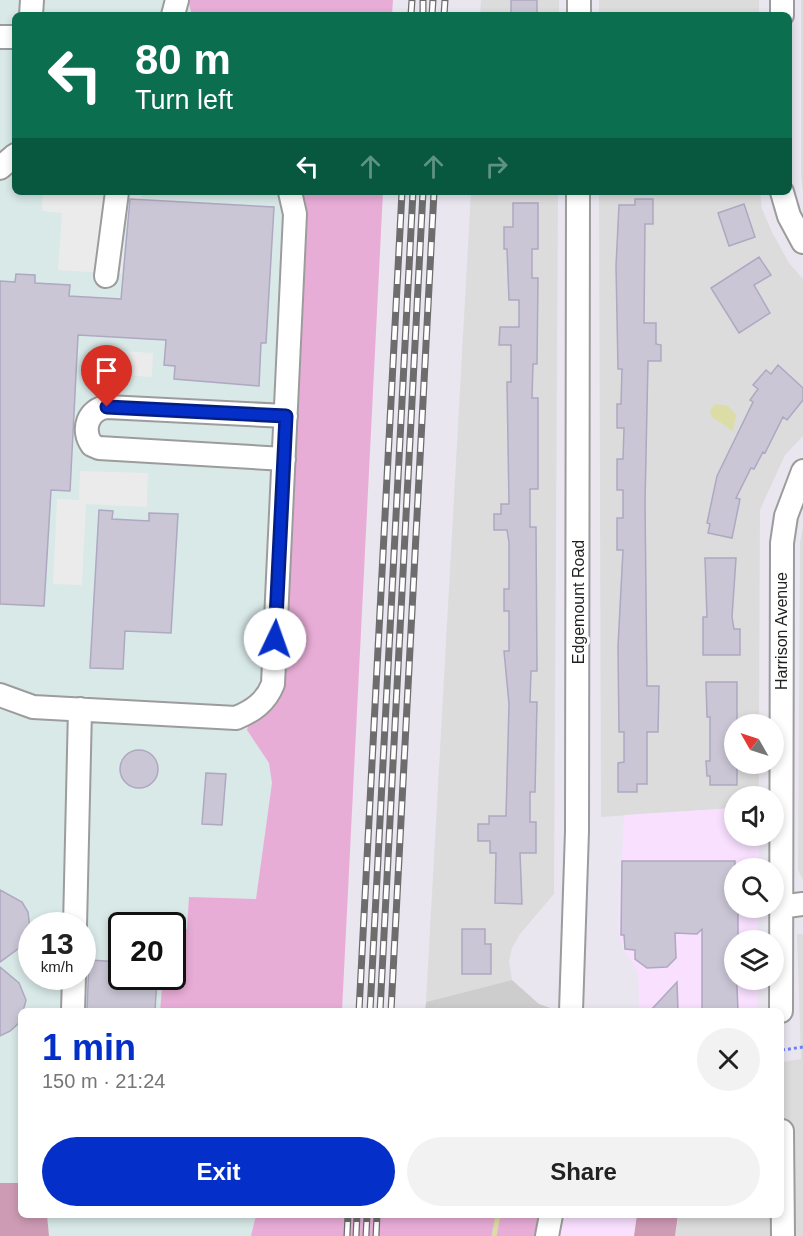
<!DOCTYPE html>
<meta charset="utf-8">
<style>
:root{--surface:#fff;--page:#f2f2f2;--text:#222;--muted:#767676;--accent:#052fc9}
body{margin:0;font-family:Arial,sans-serif;background:var(--page);color:var(--text);height:100vh;display:flex;flex-direction:column;font-size:22px;white-space:nowrap}
*{box-sizing:border-box;margin:0}
p{font-size:20px;color:var(--muted)}
.icon{flex:none;width:33px;height:33px;fill:none;stroke:currentColor;stroke-width:2;stroke-linecap:round;stroke-linejoin:round}
.map{position:relative;flex:1;overflow:hidden}
.side{position:absolute;left:18px;top:1008px;width:766px;height:210px;display:flex;flex-direction:column;background:var(--surface);border-radius:9px;box-shadow:0 3px 9px #0003}
.side>*{flex:none}
.guide{position:absolute;left:12px;top:12px;width:780px;height:183px;border-radius:9px;box-shadow:0 3px 9px #0003;background:#0b6e4f;color:#fff;overflow:hidden}
.needle{width:39px;rotate:309deg}
.controls{position:absolute;left:724px;top:714px;display:grid;gap:12px}
.controls a{display:grid;place-items:center;width:60px;height:60px;border-radius:50%;background:var(--surface);box-shadow:0 3px 9px #0003;font-size:30px}
.speed{position:absolute;left:18px;top:912px;display:flex;gap:12px;font-size:30px;font-weight:700;text-align:center}
.speed>*{display:grid;place-content:center;width:78px;height:78px;border-radius:50%;background:var(--surface);box-shadow:0 3px 9px #0003;line-height:1}
.speed small{font-size:15px;font-weight:400}
.speed .limit{border:3px solid #111;border-radius:9px;background:#fff;color:#111}
.pin{position:absolute;display:grid;place-items:center;width:51px;height:51px;color:#fff;margin:-62px -26px;border-radius:50% 50% 50% 0;rotate:-45deg;box-shadow:0 0 6px #0007}
.pin .icon{rotate:45deg}
.me{position:absolute;width:66px;margin:-33px;rotate:3deg;stroke-linejoin:round;filter:drop-shadow(0 0 4px #0008)}
.turn{display:flex;align-items:center;gap:21px;height:126px;padding:0 24px;font-size:27px}
.turn .icon{width:78px;height:78px;stroke-width:2.5}
.turn b{display:block;font-size:42px;line-height:51px}
.lanes{display:flex;align-items:center;height:57px;padding:0 24px;background:#0003;justify-content:center;gap:30px;direction:ltr}
.lanes .off{opacity:.35}
.round{display:grid;place-items:center;flex:none;width:63px;height:63px;border-radius:32px;background:var(--page)}
.overview{display:flex;align-items:center;justify-content:space-between;height:102px;padding:0 24px}
h1{font-size:36px;font-weight:800;line-height:45px;color:var(--accent)}
.cta{display:flex;gap:12px;margin-top:auto;padding:12px 24px}
.cta a{flex:1;height:69px;border-radius:36px;background:var(--accent);color:#fff;font-size:24px;font-weight:800;line-height:69px;text-align:center}
.cta a+a{background:var(--page);color:var(--text)}
.map>svg:first-child{display:block}
</style>
<div class="map">
<svg width="803" height="1236" viewBox="0 0 803 1236">
<rect width="100%" height="100%" fill="#eae6f0"/>
<path fill="#dcdcdd" d="M481,0h78v15h-79z
M599,0h160v15h-160z
M801,0h2v192l-2,-16z
M471,192h87l-4,702 -34,40 -8,14 -3,14 3,18 -86,22z
M599,192h161l2,17 10,23 17,31 14,16v157l-18,19 -25,55 -1,214h-24v40h24v32h-24v12l-134,9z
M803,527v353l-5,-10 2,-328z
M797,934h6v302h-128l4,-21h103v-153l19,-3z"/>
<path fill="#d8e9e8" fill-rule="evenodd" d="M0,0h335l-1,15h-319v177h308l-51,819h-251v172h-21zM32,926h50v50h-50zM122,926h50v50h-50z
M47,1215h209l-5,21h-202z"/>
<path fill="#f8e0fe" d="M735,808v28h24v32h-24v40h23v32h-23v40h23l-1,31h-118l-1,-39 -16,-26 -4,-16 6,-115z
M539,1215h98l-3,21h-99z"/>
<path fill="#cdcdcd" d="M512,980l27,24 20,7h-134l1,-9z"/>
<path fill="#e8add7" d="M188,0h205l-1,15h-200z
M301,192h82l-41,819h-182l3,-34 9,-1 1,-46 14,-1 2,-32 67,2 16,-116 -3,-20 -22,-33 2,-7 33,-44 24,-469z
M256,1215h283l-4,21h-284z"/>
<path fill="#ce9bb5" d="M0,1183h21v32h26l2,21h-49z
M637,1215h41l-3,21h-41z"/>
<path fill="#ebebeb" d="M43,192h99l-1,7h-14l-5,75 -64,-4 4,-57 -20,-2z
M91,349l62,4 -1,24 -63,-4z
M80,471l68,2 -1,34 -61,-3 -4,81 -29,-1 4,-85 22,1z"/>
<path fill="#dcdca7" d="M716,404l12,2 8,9 -3,16 -21,-14 -2,-7z"/>
<g fill="none" stroke-linecap="round" stroke-linejoin="round">
<path stroke="#dcdca7" stroke-width="5" d="M494,1236l4,-21"/>
</g>
<path fill="#cac6d6" stroke="#aea8c1" stroke-width="1.5" d="M511,0h26v15h-26z
M130,199l144,8 -8,136h-5l-2,43 -85,-7 1,-13 -11,-1 2,-25 -88,-5 -8,156 -19,-1 -7,116 -44,-2v-323l15,1 1,-8 19,1v8l35,2 -1,11 52,3z
M635,199h18v25h-8l-1,99h12v21l5,1v16h-13l-3,142 2,183h12l-1,46h-11v52h-10v8h-19v-29l6,-1v-30h-5l-1,-85 5,-97h-6v-32h6v-28h-6v-31h6l1,-31h-7v-24h4l1,-35h-4l-2,-103 3,-61h16z
M513,203h25v46h-6v29h6l-1,86h-4l-1,34h6v91h-8v38h6l1,144h-6l-1,31h7l-2,90h-5v30h6v31h-16l2,51 -27,-1 1,-50h-6v-12h-12v-17h11v-8h17l3,-112 -5,-53h5v-40h-5v-22h5v-47l-2,-12h-13v-16h7v-10h8l-2,-122h4v-37h-12l1,-18h19v-27h-10l-2,-51h-3v-22h9z
M744,204l11,33 -26,9 -11,-33z
M759,257l12,18 -17,10 16,28 -31,20 -28,-45z
M778,365l25,23v12l-16,20 -4,-3 -18,36 -2,-1 -9,17 -3,-1 -15,30 4,1 -8,39 -24,-5 2,-9 -3,-1 10,-47 36,-74 -3,-2 8,-11 -5,-4 13,-15 5,4z
M99,510l14,1 -1,8 37,2v-8l29,1 -7,119 -46,-2 -2,38 -33,-1z
M705,558h31l-4,59 2,12h6v26h-37v-38h4z
M706,682h31v103h-27v-9h-3l-1,-15h4v-44h-3z
M120 769a19 19 0 1 1 38 0a19 19 0 1 1-38 0Z
M206,773l20,1 -4,51 -20,-1z
M622,861h113v47h3v32h-3l3,71h-36v-82l-5,5 -22,-1 1,25 -9,9 -20,1 -12,-9v-9l-10,-1 -1,-14h-3z
M0,890l22,12 6,10 2,17 -8,17 -22,16z
M462,929h23v15h6v30h-29z
M89,960l33,2v14h35l-2,35h-68z
M0,967l19,16 7,17 -6,22 -10,9 -10,5z
M677,982l1,29h-28z"/>
<g fill="none" stroke-linecap="round" stroke-linejoin="round">
<defs>
<path id="minor" d="M31,15l1,-15
M173,15l4,-15
M579,15v-15
M782,15v-15
M0,37h15
M0,168l15,-13
M782,192l7,24 14,26
M106,276l11,-84
M284,459l-185,-11 -7,-3c-11,-15 -4,-36 15,-38l179,9
M0,695l33,12 203,11c17,-7 30,-16 37,-34l22,-470 -5,-22
M780,907l23,-3
M75,926l5,-217
M73,1011l1,-35
M571,1011l6,-180 1,-639
M781,1011l1,-468 4,-27 17,-45
M782,1131l1,105
M547,1236l4,-21"/>
</defs>
<use href="#minor" stroke="#9c9c9c" stroke-width="26"/>
<path stroke="#707ff6" stroke-width="3" stroke-dasharray="3 3" stroke-linecap="butt" d="M782,1050l21,-3"/>
<use href="#minor" stroke="#fff" stroke-width="22"/>
<defs>
<path id="rail" d="M411,15l1,-15
M423,15v-15
M432,15l1,-15
M444,15l1,-15
M359,1011l43,-819
M370,1011l43,-819
M380,1011l43,-819
M391,1011l43,-819
M347,1236l1,-21
M356,1236l1,-21
M366,1236l1,-21
M376,1236l1,-21"/>
</defs>
<use href="#rail" stroke="#6d6d6d" stroke-width="7"/>
<use href="#rail" stroke="#fff" stroke-width="4.5" stroke-dasharray="14" stroke-linecap="butt"/>
</g>
<g fill="none" stroke-linecap="round" stroke-linejoin="round">
<defs>
<path id="route" d="M107,407l179,9 -11,223"/>
</defs>
<use href="#route" stroke="#031f83" stroke-width="15"/>
<use href="#route" stroke="#052fc9" stroke-width="10"/>
</g>
<g text-anchor="middle" stroke-width="6" stroke-linejoin="round" paint-order="stroke">
<g font-size="16" fill="#1f1f1f" stroke="#fff">
<text transform="translate(578 602) rotate(-90)" y="6">Edgemount Road</text>
<text transform="translate(781 631) rotate(-90)" y="6">Harrison Avenue</text>
</g>
</g>
</svg>
<div class="controls">
<a><svg class="needle" viewBox="-14 -14 28 28"><path d="M0-13l5 13h-10z" fill="#e53935"/><path d="M0 13l5-13h-10z" fill="#767676"/></svg></a>
<a><svg class="icon" aria-label="sound" viewBox="0 0 24 24"><path d="M4 9h4l5-4v14l-5-4H4zM17 9q2 3 0 6"/></svg></a>
<a><svg class="icon" aria-label="search" viewBox="0 0 24 24"><circle cx="10" cy="10" r="6"/><path d="M15 15l6 6"/></svg></a>
<a><svg class="icon" aria-label="layers" viewBox="0 0 24 24"><path d="M12 4l9 5-9 5-9-5zM3 14l9 5 9-5"/></svg></a>
</div>
<div class="speed"><div>13<small>km/h</small></div><div class="limit">20</div></div>
<div class="pin" style="left:107px;top:407px;background:#d93025"><svg class="icon" aria-label="arrive" viewBox="0 0 24 24"><path d="M6 21V4h12l-3 4 3 4H6"/></svg></div>
<svg class="me" style="left:275px;top:639px" viewBox="-20 -20 40 40"><circle r="19" fill="#fff"/><path d="M0-13L10 11 0 6-10 11z" fill="#052fc9"/></svg>
<div class="guide">
<div class="turn"><svg class="icon" aria-label="left" viewBox="0 0 24 24"><path d="M17 20v-9H6M10 6l-5 5 5 5"/></svg><div><b>80 m</b>Turn left</div></div>
<div class="lanes"><svg class="icon" aria-label="left" viewBox="0 0 24 24"><path d="M17 20v-9H6M10 6l-5 5 5 5"/></svg><svg class="icon off" aria-label="ahead" viewBox="0 0 24 24"><path d="M12 20V5M6 11l6-6 6 6"/></svg><svg class="icon off" aria-label="ahead" viewBox="0 0 24 24"><path d="M12 20V5M6 11l6-6 6 6"/></svg><svg class="icon off" aria-label="right" viewBox="0 0 24 24"><path d="M7 20v-9h11M14 6l5 5-5 5"/></svg></div>
</div>
<section class="side">
<div class="overview"><div><h1>1 min</h1><p>150 m · 21:24</p></div><a class="round"><svg class="icon" aria-label="close" viewBox="0 0 24 24"><path d="M6 6l12 12M18 6L6 18"/></svg></a></div>
<div class="cta"><a>Exit</a><a>Share</a></div>
</section>
</div>
